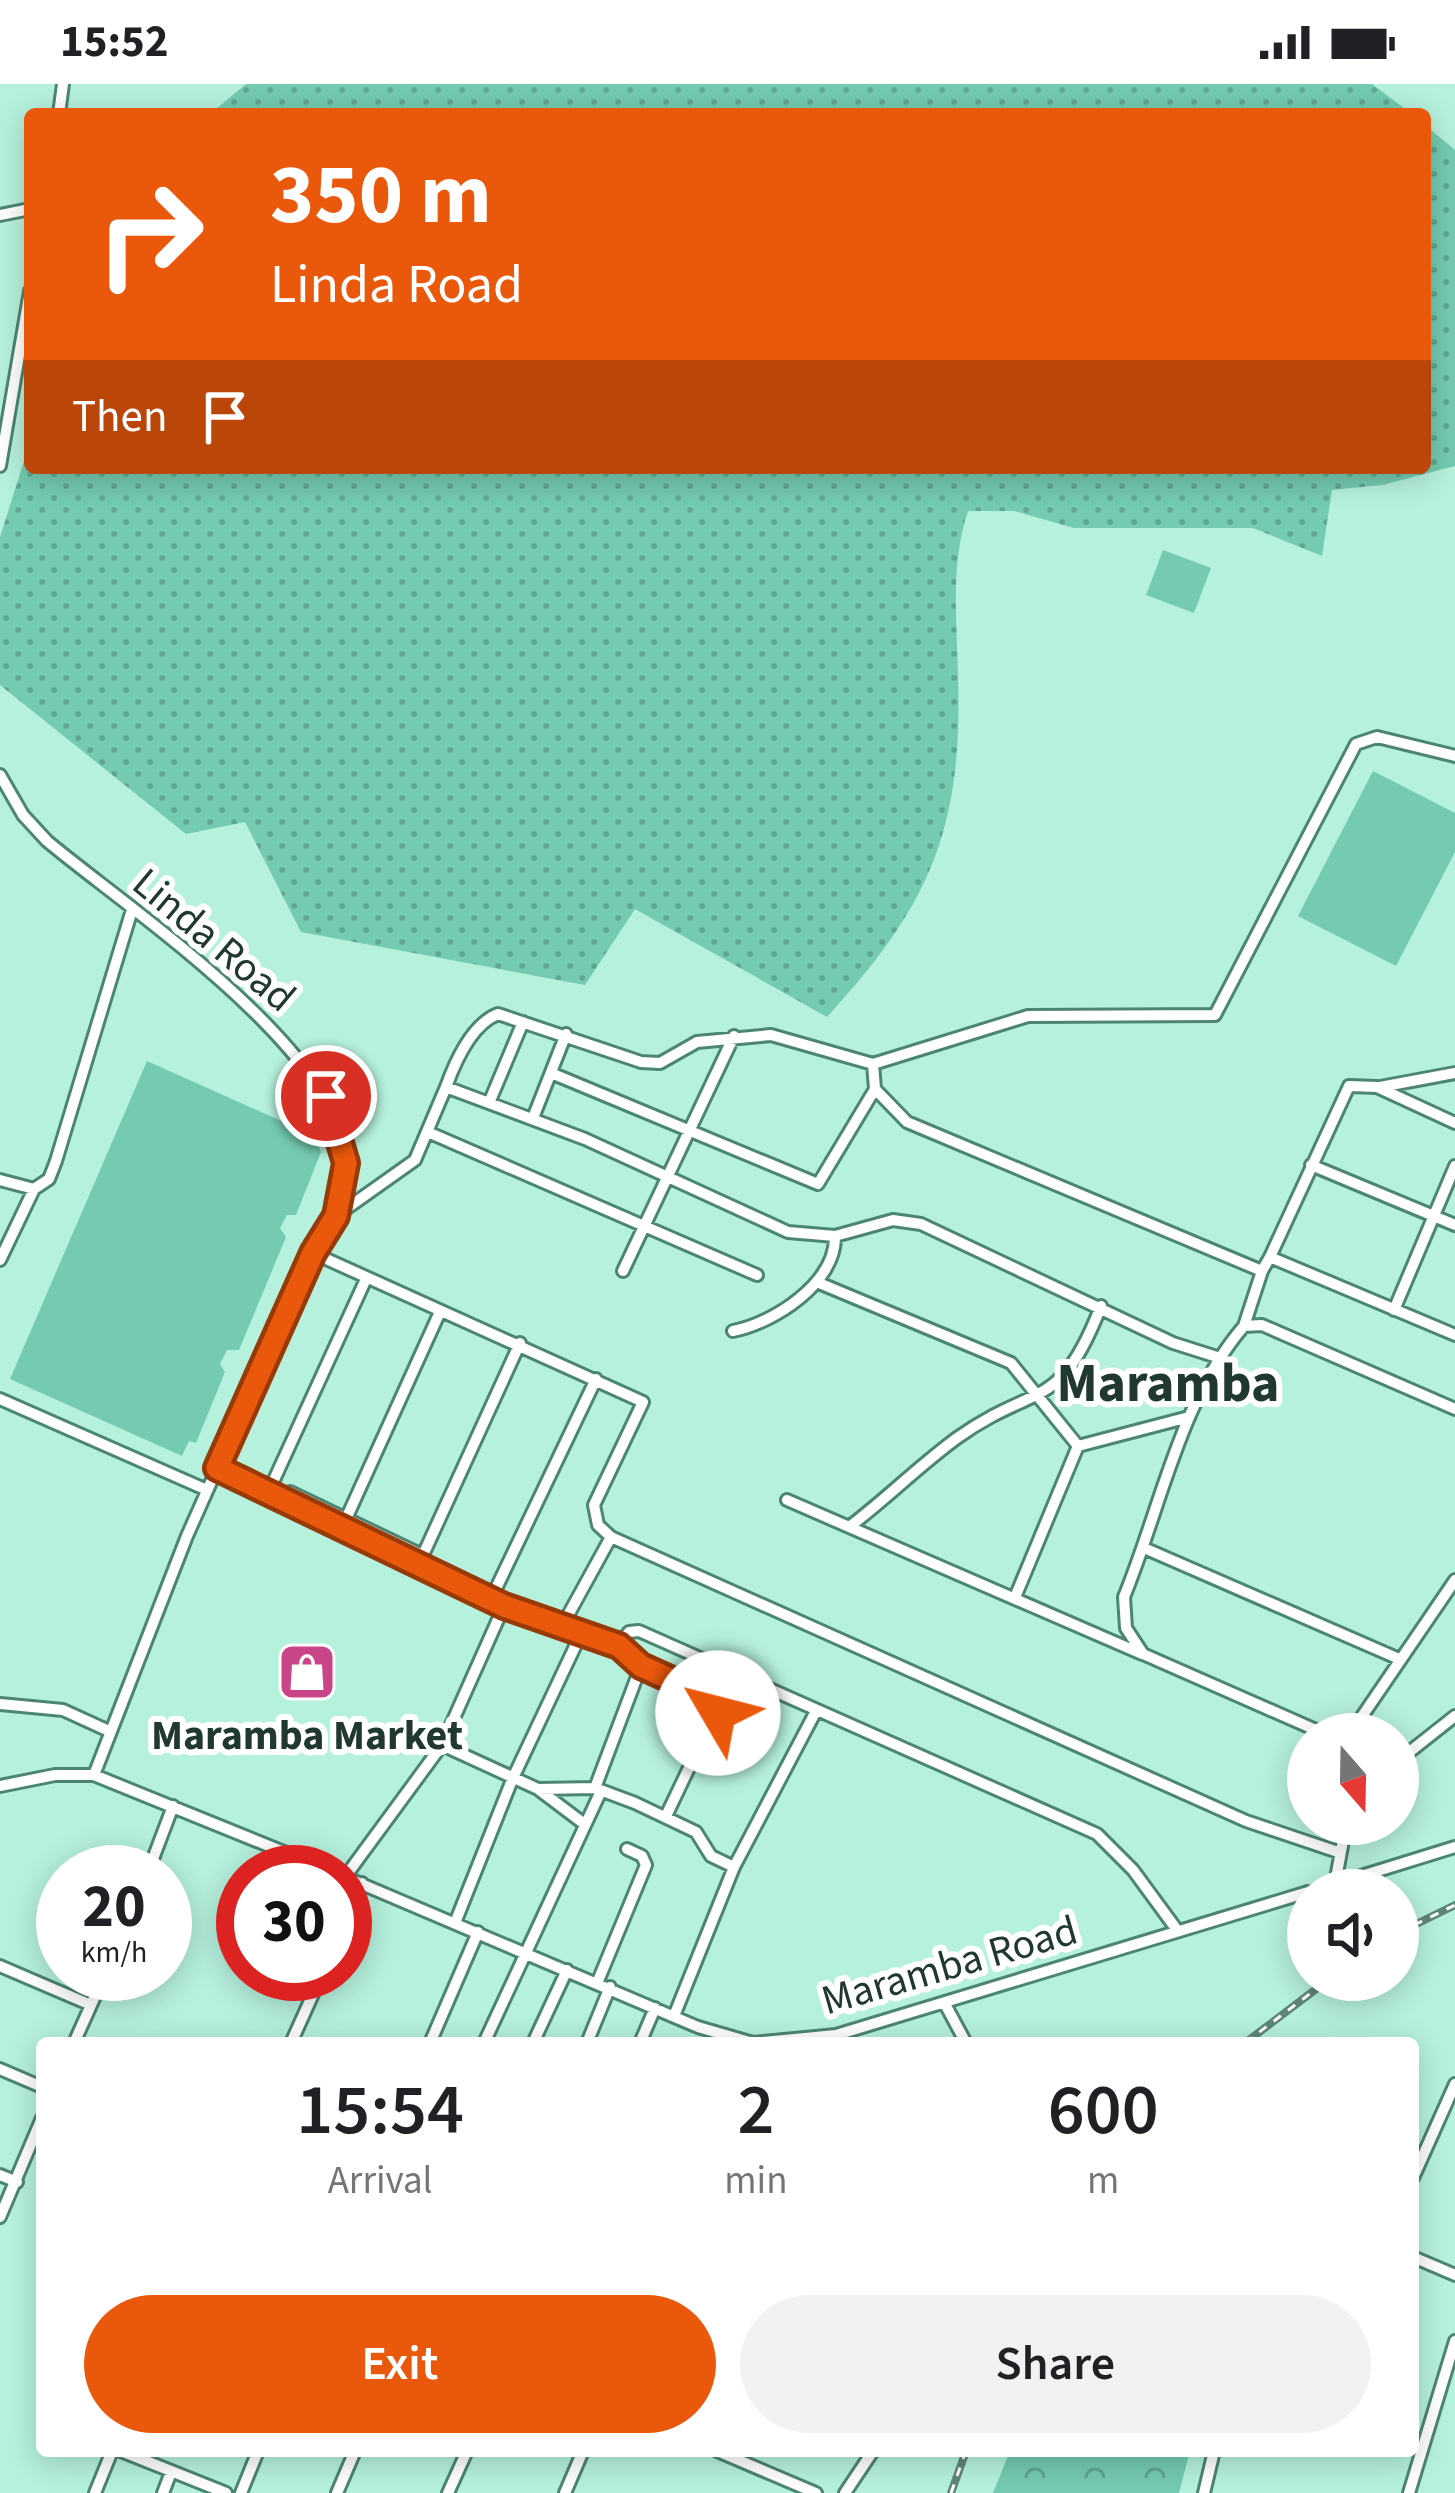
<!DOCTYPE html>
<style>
:root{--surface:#fff;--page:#f2f2f2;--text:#202124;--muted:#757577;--accent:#ea580c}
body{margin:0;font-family:"Source Sans 3",sans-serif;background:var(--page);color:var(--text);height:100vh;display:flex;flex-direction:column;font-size:45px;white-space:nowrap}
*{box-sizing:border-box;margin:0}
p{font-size:39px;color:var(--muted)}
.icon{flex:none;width:66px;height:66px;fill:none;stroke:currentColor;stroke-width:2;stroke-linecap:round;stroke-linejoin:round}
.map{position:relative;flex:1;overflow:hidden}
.drawer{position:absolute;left:36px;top:1953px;width:1383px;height:420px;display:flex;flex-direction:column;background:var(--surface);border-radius:12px;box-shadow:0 6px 30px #0003}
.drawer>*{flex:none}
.top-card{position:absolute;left:24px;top:24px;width:1407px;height:366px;border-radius:12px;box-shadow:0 6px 30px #0003;background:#ea580c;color:#fff;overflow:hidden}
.needle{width:78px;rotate:160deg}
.buttons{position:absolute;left:1287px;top:1629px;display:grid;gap:24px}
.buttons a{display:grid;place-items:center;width:132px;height:132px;border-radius:50%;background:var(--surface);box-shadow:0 6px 30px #0003;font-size:60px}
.speed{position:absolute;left:36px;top:1761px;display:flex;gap:24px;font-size:60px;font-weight:700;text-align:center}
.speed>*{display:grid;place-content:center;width:156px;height:156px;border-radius:50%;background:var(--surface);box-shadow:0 6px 30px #0003;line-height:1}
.speed small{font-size:30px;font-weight:400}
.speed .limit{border:18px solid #d22;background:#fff;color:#111}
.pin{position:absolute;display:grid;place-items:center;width:102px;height:102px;color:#fff;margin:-51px;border:6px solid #fff;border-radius:50%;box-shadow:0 3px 12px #0007}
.me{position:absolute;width:132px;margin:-66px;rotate:307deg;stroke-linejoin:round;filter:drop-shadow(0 0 9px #0008)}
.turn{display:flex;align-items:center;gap:42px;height:252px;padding:0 48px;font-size:54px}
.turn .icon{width:156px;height:156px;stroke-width:2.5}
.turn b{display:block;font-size:84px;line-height:102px}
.then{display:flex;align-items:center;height:114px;padding:0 48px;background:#0003;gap:24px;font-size:45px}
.eta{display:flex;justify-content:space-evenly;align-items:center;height:204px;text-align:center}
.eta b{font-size:72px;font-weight:600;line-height:84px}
.cta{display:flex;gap:24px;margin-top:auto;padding:24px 48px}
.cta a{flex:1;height:138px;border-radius:72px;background:var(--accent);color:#fff;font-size:48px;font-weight:600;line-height:138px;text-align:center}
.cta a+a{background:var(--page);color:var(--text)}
.status{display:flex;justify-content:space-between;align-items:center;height:84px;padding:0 60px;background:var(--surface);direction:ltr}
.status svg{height:33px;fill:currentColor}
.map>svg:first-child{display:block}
</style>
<div class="status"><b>15:52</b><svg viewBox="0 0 49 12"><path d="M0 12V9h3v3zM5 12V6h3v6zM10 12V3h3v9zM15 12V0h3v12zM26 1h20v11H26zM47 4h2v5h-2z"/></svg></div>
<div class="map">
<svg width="1455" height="2409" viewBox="0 0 1455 2409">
<defs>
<pattern id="grass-dots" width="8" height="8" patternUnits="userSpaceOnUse" patternTransform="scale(3)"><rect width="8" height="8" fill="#74cbb1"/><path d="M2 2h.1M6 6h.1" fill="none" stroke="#5fa691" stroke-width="1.8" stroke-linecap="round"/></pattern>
<pattern id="park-crowns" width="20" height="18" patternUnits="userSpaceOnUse" patternTransform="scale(3)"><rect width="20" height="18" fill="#74cbb1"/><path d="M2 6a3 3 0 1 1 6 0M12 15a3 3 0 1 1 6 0" fill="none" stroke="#5fa691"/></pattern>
</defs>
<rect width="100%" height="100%" fill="#b6f1de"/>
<path fill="url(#grass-dots)" d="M246,0h1126l40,30h-1202z
M1425,41l30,25v316l-73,19 -50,5 -10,66 -69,-28h-179l-60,-17h-46c-18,54 -11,108 -10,165 5,153 -28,229 -131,341l-192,-108 -50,76 -284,-53 -56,-110 -59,12 -186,-149v-148l30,-95v26h1395z"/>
<path fill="url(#park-crowns)" d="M1010,2367h180l-11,42h-186z"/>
<path fill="#74cbb1" d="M1163,466l48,18 -17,45 -48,-18z
M1373,687l82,42v39l-59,114 -98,-50z
M147,977l168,75 6,16 -25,63h-9l-7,13 6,9 -47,113h-12l-7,14 5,8 -29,71 -7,-2 -7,15 -172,-77z"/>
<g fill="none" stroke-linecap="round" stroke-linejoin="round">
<defs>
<path id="minor" d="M59,30l4,-30
M0,131l30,-6
M0,382l30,-175
M0,691l23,40 24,26c81,68 305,216 299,327 -1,32 -17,58 -33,85l-126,283 -93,239
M551,989l267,111 57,-95 -2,-25
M446,1003c9,-25 26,-63 52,-73l143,48 19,1 37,-21 74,-7 102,29 155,-48 187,-1 141,-271 21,-7 78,19
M1380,1003l75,-14
M875,1005l32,33 355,149 8,-14 185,78
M489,1019l34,-81
M533,1034l33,-84
M430,1049l327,142
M1311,1081l144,60
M0,1096l34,9
M336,1132l79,-56 31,-73 139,52 203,93 47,4c1,47 -61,87 -102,95
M835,1152l58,-16 28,4 252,119 44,14
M313,1169l330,149 -49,103 4,20 13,12 635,284 92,31
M1270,1173l79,-171 28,1 78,36
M0,1176l34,-71 15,-10 7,-18 75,-248
M623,1187l111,-235
M819,1199l192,80 67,83 -62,149
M1394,1226l61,-144
M1244,1242l18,-55
M0,1315l207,91
M1078,1362l111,-29
M217,1385l287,137 115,39
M290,1408l132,63
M268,1409l98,-214
M787,1416l355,154
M346,1435l93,-205
M849,1443c37,-28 71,-62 108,-89 80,-57 102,-24 144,-132
M1144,1464l253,110
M418,1482l102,-223
M491,1515l105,-220
M504,1522l-62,139 -97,132 353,150 55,16 83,-8 472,-143
M561,1544l50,-91
M0,1620l63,6 46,21
M1325,1650l-182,-80 -17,-26 -2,-31c37,-90 56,-197 120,-271l18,-1 193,84
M1350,1650l105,-154
M442,1661l96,44 45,34
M1398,1677l57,-45
M0,1702l55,-11h39l239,97
M595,1704l46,-122
M538,1705l57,-1 40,15 61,29 15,24 23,11
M666,1732l53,-111 -78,-39 -22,-21 10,-13 10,-1 458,203 36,36 44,60
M148,1788l25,-66
M1335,1800l11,-60
M1316,1806l139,-43
M345,1838l17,-39
M455,1839l57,-143 68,-144
M0,1882l91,39
M598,1897l48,-116 -4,-9 -15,-7
M945,1920l21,39
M674,1932l60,-149 82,-156
M74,1959l31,-69
M291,1959l31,-69
M430,1959l48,-111
M484,1959l117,-252
M533,1959l34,-73
M587,1959l23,-56
M640,1959l15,-35
M0,1985l42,18
M0,2091l17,7
M1413,2094l42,-94
M0,2133l42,-99
M1413,2173l42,18
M121,2367l105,42
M717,2367l99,42
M95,2409l17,-42
M163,2409l8,-21
M241,2409l17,-42
M337,2409l18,-42
M448,2409l19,-42
M565,2409l18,-42
M845,2409l28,-42
M1204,2409l10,-42
M1409,2409l46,-152"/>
</defs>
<use href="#minor" stroke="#4d8574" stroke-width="16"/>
<use href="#minor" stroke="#fff" stroke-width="10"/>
<defs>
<path id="rail" d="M1398,1849l57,-28
M1245,1959l83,-63
M951,2409l15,-42"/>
</defs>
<use href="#rail" stroke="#5f867a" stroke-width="8"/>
<use href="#rail" stroke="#fff" stroke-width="3" stroke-dasharray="9" stroke-linecap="butt"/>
</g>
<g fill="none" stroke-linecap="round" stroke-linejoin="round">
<defs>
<path id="route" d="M326,1012l20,67 -10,53 -23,37 -96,215 287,138 115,40 22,20 73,33 4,14"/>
</defs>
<use href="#route" stroke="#983908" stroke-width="30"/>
<use href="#route" stroke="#ea580c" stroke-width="21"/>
</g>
<defs>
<symbol id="shop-square" viewBox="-11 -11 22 22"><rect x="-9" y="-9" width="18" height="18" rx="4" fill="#ca4588" stroke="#fff"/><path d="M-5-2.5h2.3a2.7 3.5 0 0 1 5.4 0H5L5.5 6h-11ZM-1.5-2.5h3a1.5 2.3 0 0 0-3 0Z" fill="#fff"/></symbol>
</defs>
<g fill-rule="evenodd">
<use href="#shop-square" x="274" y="1555" width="66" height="66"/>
</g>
<g text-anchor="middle" stroke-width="12" stroke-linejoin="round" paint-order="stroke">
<g font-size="42" fill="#203831" stroke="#fff">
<text transform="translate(215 855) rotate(40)" y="15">Linda Road</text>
<text transform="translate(949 1880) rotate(-16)" y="15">Maramba Road</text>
</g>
<g font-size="42" font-weight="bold" fill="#203831" stroke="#fff">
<text x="307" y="1665">Maramba Market</text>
</g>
<g font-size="54" font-weight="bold" fill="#203831" stroke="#fff">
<text x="1168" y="1317">Maramba</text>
</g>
</g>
</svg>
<div class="buttons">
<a><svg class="needle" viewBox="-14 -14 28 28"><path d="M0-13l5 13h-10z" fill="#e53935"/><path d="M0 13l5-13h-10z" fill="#757577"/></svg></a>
<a><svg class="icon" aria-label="sound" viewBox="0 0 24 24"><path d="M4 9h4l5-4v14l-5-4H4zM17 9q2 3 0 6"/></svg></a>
</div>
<div class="speed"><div>20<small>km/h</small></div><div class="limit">30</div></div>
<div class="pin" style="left:326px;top:1012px;background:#d93025"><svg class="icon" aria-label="arrive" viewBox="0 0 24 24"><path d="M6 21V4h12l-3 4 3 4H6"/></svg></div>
<svg class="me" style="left:718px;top:1629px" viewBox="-20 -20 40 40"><circle r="19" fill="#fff"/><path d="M0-13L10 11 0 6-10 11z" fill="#ea580c"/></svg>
<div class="top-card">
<div class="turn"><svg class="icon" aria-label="right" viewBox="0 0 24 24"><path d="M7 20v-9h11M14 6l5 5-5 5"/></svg><div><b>350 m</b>Linda Road</div></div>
<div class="then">Then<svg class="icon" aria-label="arrive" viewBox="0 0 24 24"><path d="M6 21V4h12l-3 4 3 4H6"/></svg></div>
</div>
<section class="drawer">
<div class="eta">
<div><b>15:54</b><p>Arrival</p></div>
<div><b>2</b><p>min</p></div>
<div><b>600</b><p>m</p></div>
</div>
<div class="cta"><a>Exit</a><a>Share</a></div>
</section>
</div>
